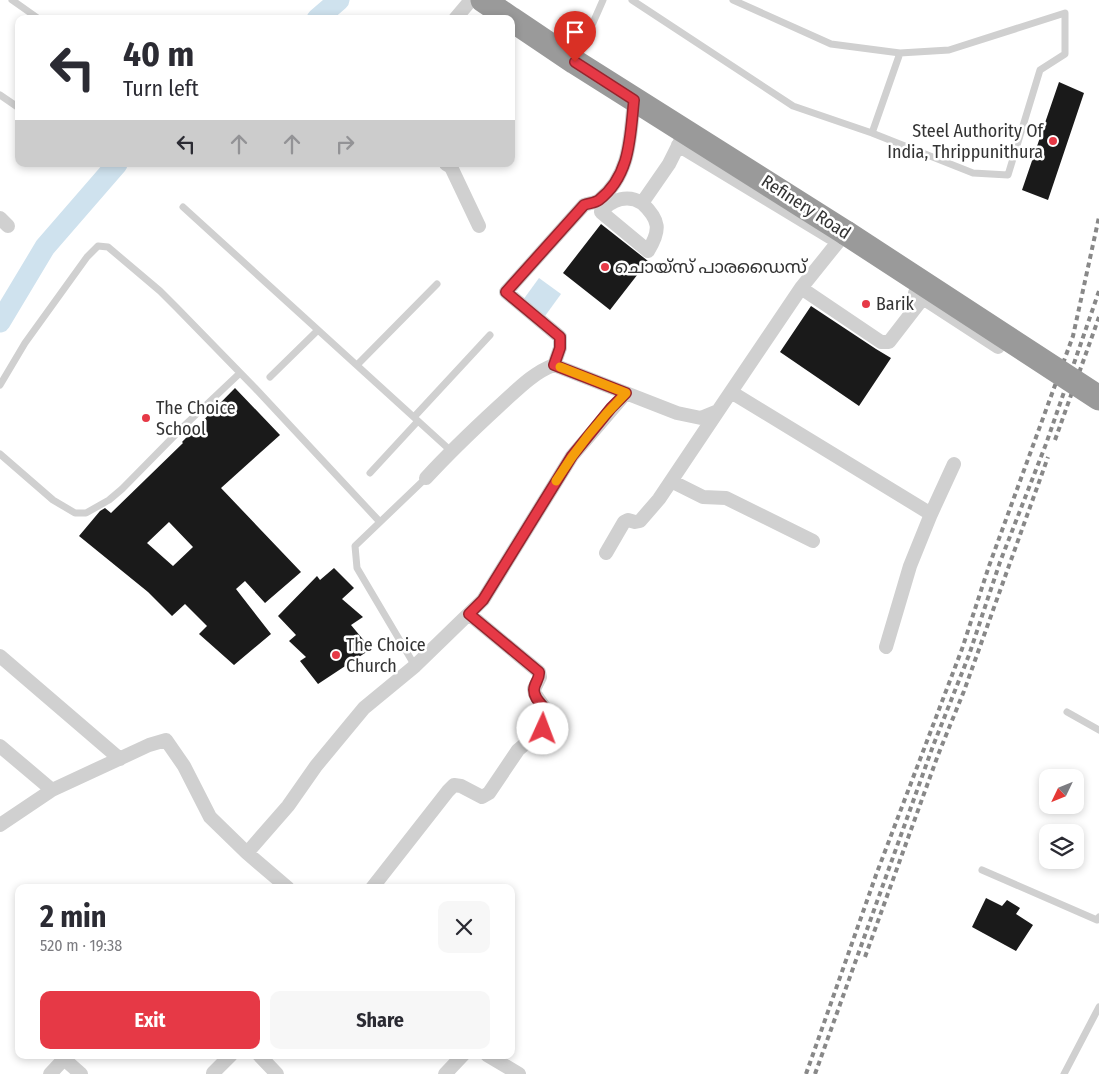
<!DOCTYPE html>
<meta charset="utf-8">
<style>
:root{--surface:#fff;--page:#f7f7f7;--text:#2b2b33;--muted:#7c7c81;--accent:#e63946}
body{margin:0;font-family:"Fira Sans Condensed","Noto Sans Malayalam",sans-serif;background:var(--page);color:var(--text);height:100vh;display:flex;flex-direction:column;font-size:19px;white-space:nowrap}
*{box-sizing:border-box;margin:0}
p{font-size:16px;color:var(--muted)}
.icon{flex:none;width:28px;height:28px;fill:none;stroke:currentColor;stroke-width:2;stroke-linecap:round;stroke-linejoin:round}
.map{position:relative;flex:1;overflow:hidden}
.details{position:absolute;left:15px;top:884px;width:500px;height:175px;display:flex;flex-direction:column;background:var(--surface);border-radius:10px;box-shadow:0 2px 8px #0003}
.details>*{flex:none}
.guide{position:absolute;left:15px;top:15px;width:500px;height:152px;border-radius:10px;box-shadow:0 2px 8px #0003;background:#fff;color:var(--text);overflow:hidden}
.needle{width:32px;rotate:227deg}
.buttons{position:absolute;left:1039px;top:769px;display:grid;gap:10px}
.buttons a{display:grid;place-items:center;width:45px;height:45px;border-radius:10px;background:var(--surface);box-shadow:0 2px 8px #0003;font-size:25px}
.pin{position:absolute;display:grid;place-items:center;width:42px;height:42px;color:#fff;margin:-51px -21px;border-radius:50% 50% 50% 0;rotate:-45deg;box-shadow:0 0 5px #0007}
.pin .icon{rotate:45deg}
.me{position:absolute;width:55px;margin:-28px;rotate:2deg;stroke-linejoin:round;filter:drop-shadow(0 0 4px #0008)}
.turn{display:flex;align-items:center;gap:18px;height:105px;padding:0 25px;font-size:22px}
.turn .icon{width:65px;height:65px;stroke-width:2.5}
.turn b{display:block;font-size:35px;line-height:42px}
.lanes{display:flex;align-items:center;height:48px;padding:0 25px;background:#0003;justify-content:center;gap:25px;direction:ltr}
.lanes .off{opacity:.35}
.round{display:grid;place-items:center;flex:none;width:52px;height:52px;border-radius:10px;background:var(--page)}
.headline{display:flex;align-items:center;justify-content:space-between;height:85px;padding:0 25px}
h1{font-size:30px;font-weight:700;line-height:38px}
.button{display:flex;gap:10px;margin-top:auto;padding:10px 25px}
.button a{flex:1;height:58px;border-radius:10px;background:var(--accent);color:#fff;font-size:20px;font-weight:700;line-height:58px;text-align:center}
.button a+a{background:var(--page);color:var(--text)}
.map>svg:first-child{display:block}
</style>
<div class="map">
<svg width="1099" height="1074" viewBox="0 0 1099 1074">
<rect width="100%" height="100%" fill="#fff"/>
<path fill="#cfe2ee" d="M539,278l22,16 -16,22 -22,-16z"/>
<g fill="none" stroke-linecap="round" stroke-linejoin="round">
<path stroke="#cfe2ee" stroke-width="21" d="M317,19l22,-19
M0,322l45,-75 72,-83"/>
</g>
<path fill="#1a1a1a" fill-rule="evenodd" d="M1059,82l25,11 -36,107 -26,-10z
M601,224l47,37 -38,49 -47,-37z
M811,306l65,43 15,9 -32,48 -79,-54z
M235,388l45,47 -59,53 80,84 -36,31 -20,-22 -9,8 35,45 -37,31 -35,-31 8,-8 -22,-22 -13,12 -24,-24 -69,-56 21,-25 5,-3 6,5 72,-70 -1,-1zM169,522l24,25 -20,19 -26,-23z
M334,568l20,20 -12,11 21,18 -12,8 20,24 -53,35 -18,-23 6,-4 -17,-16 7,-6 -18,-19 39,-40 3,4z
M986,898l16,8 5,-6 13,8 -4,6 17,11 -17,26 -44,-24z"/>
<g fill="none" stroke-linecap="round" stroke-linejoin="round">
<path stroke="#d0d0d0" stroke-width="7" d="M12,0l27,19
M632,0l161,106 79,27 101,40 35,2 32,-105 25,-16v-41l-116,37 -49,3 -69,-9 -98,-44
M578,57l25,-57
M0,95l19,13
M872,133l28,-80
M183,207l268,244
M357,365l80,-81
M270,377l48,-47
M0,385l25,-42 62,-86 11,-11 10,1 52,44 17,17 78,80 125,134
M414,417l76,-82
M0,454l53,46 22,13h11l23,-13 13,-11 64,-65 54,-51
M370,473l48,-52
M415,666l-58,-98 -2,-22 71,-68
M1067,712l32,18
M982,870l115,50 2,-3
M1064,1074l35,-67"/>
<path stroke="#d0d0d0" stroke-width="14" d="M455,19l16,-19
M678,145l152,92
M446,164l5,3 28,59
M642,203c-14,-9 -30,-4 -41,9l47,39c13,-21 12,-31 -6,-48l27,-39 13,-26
M0,218l8,8
M801,288l80,54h8l34,-44
M915,293l83,54
M554,365l6,-17v-11l-54,-45 78,-87c5,-2 11,-2 15,-5 32,-25 31,-64 35,-101
M731,392l200,122 -21,52 -24,81
M426,478c23,-25 47,-48 72,-71 17,-15 34,-34 56,-42l123,48 24,5 17,-7 83,-123 37,-46
M671,481l32,16 23,1 87,43
M931,514l23,-50
M606,553l18,-31 4,-2 7,2 5,-1 19,-22 59,-88
M0,656l120,103
M0,746l52,44
M0,825l52,-35 97,-45 17,-5 18,26 26,51 37,36
M288,888l-41,-35 41,-47 28,-40 48,-58 51,-42 68,-66 89,-144 54,-63
M372,888l76,-97 6,-6 7,1 21,11 7,-4 29,-43 25,-21 5,-6v-10l-13,-19 -1,-5 6,-12 -1,-5 -70,-58
M259,1055l18,19
M487,1055l32,19
M213,1073l18,-18
M50,1074l14,-15 17,15
M445,1074l18,-19"/>
<path stroke="#9a9a9a" stroke-width="25" d="M483,0l28,19
M511,19l64,43 271,171"/>
<path stroke="#888" stroke-width="4" stroke-dasharray="5 4" stroke-linecap="butt" d="M1055,440l44,-123
M865,957l73,-202 26,-64 84,-234
M806,1074l70,-199 86,-226 27,-83 84,-230 26,-119
M815,1074l118,-328 36,-91 31,-93 46,-118 53,-153"/>
<path stroke="#9a9a9a" stroke-width="25" d="M846,233l253,165"/>
</g>
<g fill="none" stroke-linecap="round" stroke-linejoin="round">
<defs>
<path id="route" d="M543,729c15,-21 -9,-23 -9,-39 0,-7 6,-11 5,-18l-70,-58 14,-14 89,-144 39,-48 15,-15 -72,-28 6,-17v-11l-54,-45 78,-87c5,-2 11,-2 15,-5 32,-25 31,-64 35,-100l-59,-38"/>
</defs>
<use href="#route" stroke="#96252e" stroke-width="12"/>
<use href="#route" stroke="#e63946" stroke-width="9"/>
<path stroke="#f59e0b" stroke-width="9" d="M556,481c20,-32 43,-61 70,-88l-66,-26"/>
</g>
<g fill="#e63946" stroke="#fff" stroke-width="2">
<circle cx="1053" cy="141" r="5"/>
<circle cx="605" cy="267" r="5"/>
<circle cx="866" cy="304" r="5"/>
<circle cx="146" cy="418" r="5"/>
<circle cx="336" cy="655" r="5"/>
</g>
<g text-anchor="middle" stroke-width="5" stroke-linejoin="round" paint-order="stroke">
<g font-size="18" fill="#333" stroke="#fff" text-anchor="start">
<text x="1043" y="137" text-anchor="end">Steel Authority Of<tspan x="1043" dy="21">India, Thrippunithura</tspan></text>
<text x="615" y="273">ചൊയ്സ് പാരഡൈസ്</text>
<text x="876" y="310">Barik</text>
<text x="156" y="414">The Choice<tspan x="156" dy="21">School</tspan></text>
<text x="346" y="651">The Choice<tspan x="346" dy="21">Church</tspan></text>
</g>
<g font-size="18" fill="#333" stroke="#fff">
<text transform="translate(806 207) rotate(33)" y="6">Refinery Road</text>
</g>
</g>
</svg>
<div class="buttons">
<a><svg class="needle" viewBox="-14 -14 28 28"><path d="M0-13l5 13h-10z" fill="#e53935"/><path d="M0 13l5-13h-10z" fill="#7c7c81"/></svg></a>
<a><svg class="icon" aria-label="layers" viewBox="0 0 24 24"><path d="M12 4l9 5-9 5-9-5zM3 14l9 5 9-5"/></svg></a>
</div>
<div class="pin" style="left:575px;top:62px;background:#d93025"><svg class="icon" aria-label="arrive" viewBox="0 0 24 24"><path d="M6 21V4h12l-3 4 3 4H6"/></svg></div>
<svg class="me" style="left:543px;top:729px" viewBox="-20 -20 40 40"><circle r="19" fill="#fff"/><path d="M0-13L10 11 0 6-10 11z" fill="#e63946"/></svg>
<div class="guide">
<div class="turn"><svg class="icon" aria-label="left" viewBox="0 0 24 24"><path d="M17 20v-9H6M10 6l-5 5 5 5"/></svg><div><b>40 m</b>Turn left</div></div>
<div class="lanes"><svg class="icon" aria-label="left" viewBox="0 0 24 24"><path d="M17 20v-9H6M10 6l-5 5 5 5"/></svg><svg class="icon off" aria-label="ahead" viewBox="0 0 24 24"><path d="M12 20V5M6 11l6-6 6 6"/></svg><svg class="icon off" aria-label="ahead" viewBox="0 0 24 24"><path d="M12 20V5M6 11l6-6 6 6"/></svg><svg class="icon off" aria-label="right" viewBox="0 0 24 24"><path d="M7 20v-9h11M14 6l5 5-5 5"/></svg></div>
</div>
<section class="details">
<div class="headline"><div><h1>2 min</h1><p>520 m · 19:38</p></div><a class="round"><svg class="icon" aria-label="close" viewBox="0 0 24 24"><path d="M6 6l12 12M18 6L6 18"/></svg></a></div>
<div class="button"><a>Exit</a><a>Share</a></div>
</section>
</div>
